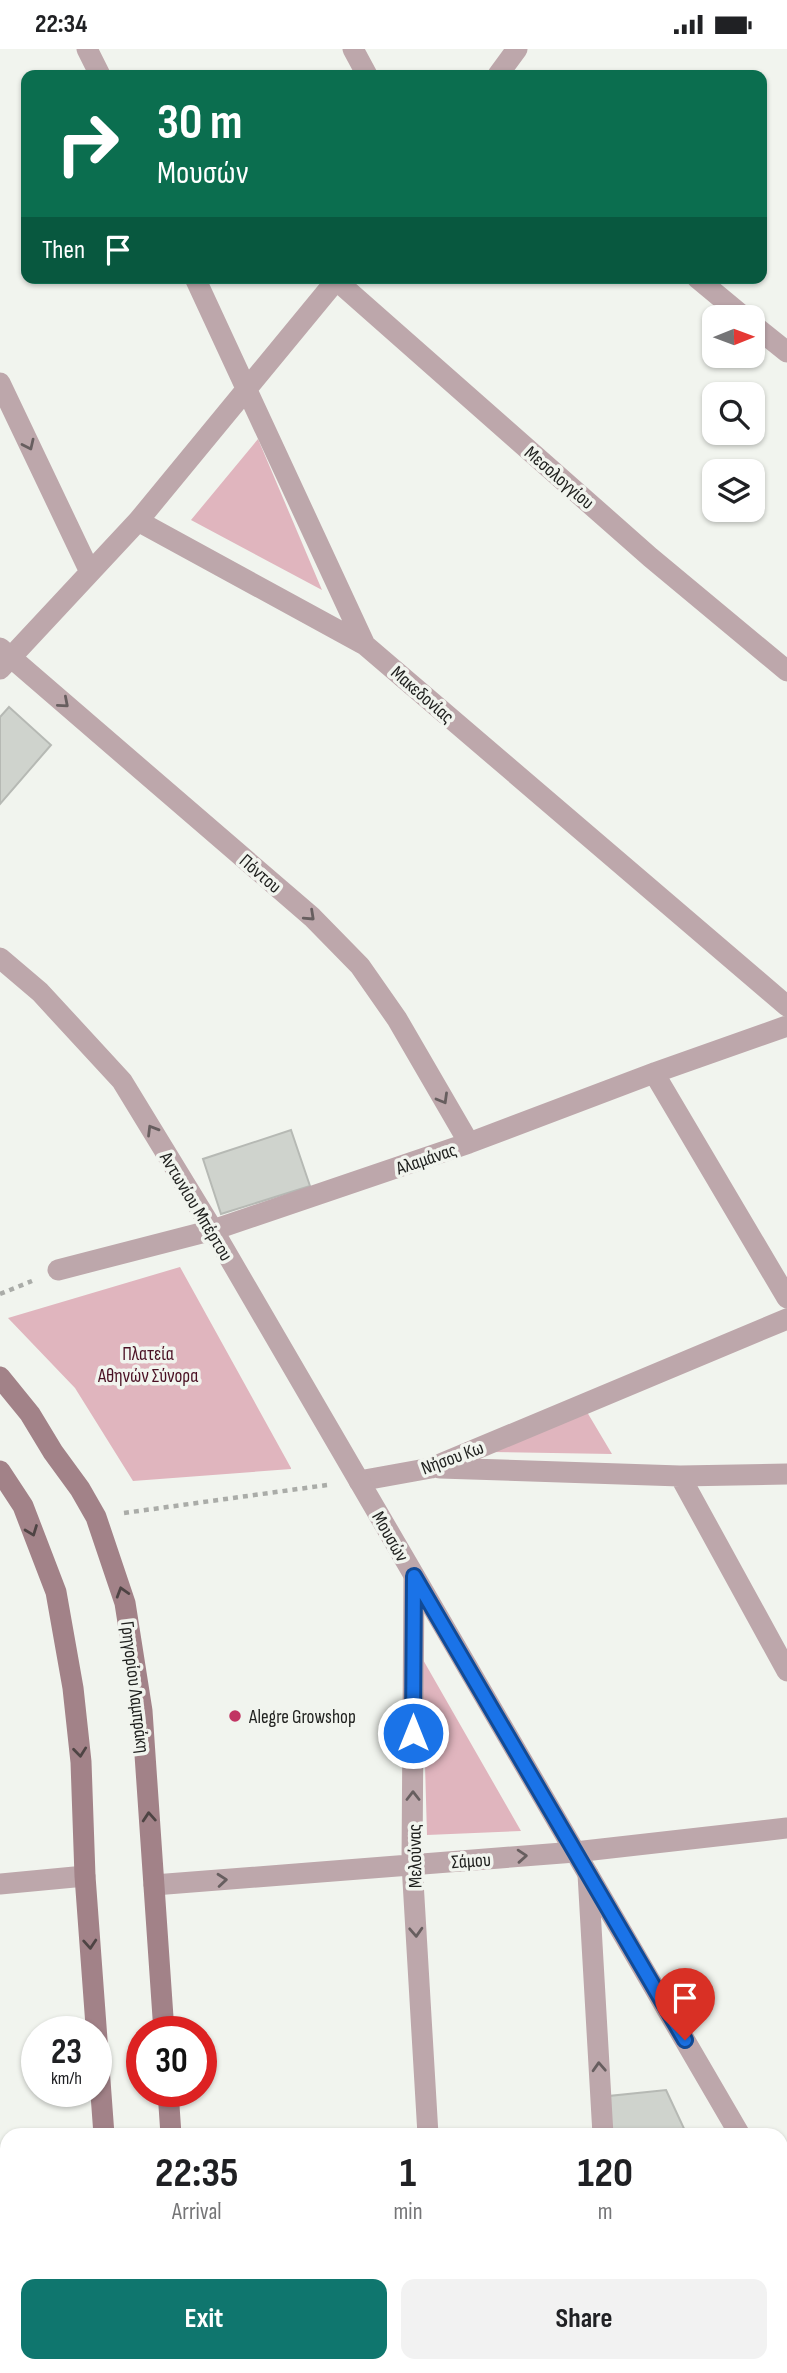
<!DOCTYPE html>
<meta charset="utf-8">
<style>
:root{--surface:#fff;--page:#f2f2f2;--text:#202124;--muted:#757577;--accent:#0f766e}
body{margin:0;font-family:"Sofia Sans Condensed",sans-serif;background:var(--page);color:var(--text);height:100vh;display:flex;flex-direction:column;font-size:26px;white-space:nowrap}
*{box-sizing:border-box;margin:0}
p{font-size:23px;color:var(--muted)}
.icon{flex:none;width:38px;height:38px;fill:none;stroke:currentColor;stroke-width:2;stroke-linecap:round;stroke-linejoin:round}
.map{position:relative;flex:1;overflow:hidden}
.panel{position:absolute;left:0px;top:2079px;width:788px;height:245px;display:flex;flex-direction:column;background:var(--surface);border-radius:21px 21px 0 0;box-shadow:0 2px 5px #0004}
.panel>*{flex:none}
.banner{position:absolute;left:21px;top:21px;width:746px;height:214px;border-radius:14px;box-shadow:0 2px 5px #0004;background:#0b6e4f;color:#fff;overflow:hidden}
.needle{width:46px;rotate:89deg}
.buttons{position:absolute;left:702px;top:256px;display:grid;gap:14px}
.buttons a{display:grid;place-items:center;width:63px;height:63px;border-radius:14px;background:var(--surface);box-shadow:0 2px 5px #0004;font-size:35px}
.speed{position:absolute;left:21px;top:1967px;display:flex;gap:14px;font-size:35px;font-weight:700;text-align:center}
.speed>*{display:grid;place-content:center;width:91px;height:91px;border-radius:50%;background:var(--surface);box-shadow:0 2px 5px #0004;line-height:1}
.speed small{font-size:18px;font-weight:400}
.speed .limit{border:10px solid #d22;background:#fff;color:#111}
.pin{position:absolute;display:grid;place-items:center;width:60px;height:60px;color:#fff;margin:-72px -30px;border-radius:50% 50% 50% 0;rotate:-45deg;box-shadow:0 0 7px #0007}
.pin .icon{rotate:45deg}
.me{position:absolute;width:77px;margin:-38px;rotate:0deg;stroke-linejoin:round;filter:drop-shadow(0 0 5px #0008)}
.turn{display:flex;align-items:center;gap:24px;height:147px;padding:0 21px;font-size:32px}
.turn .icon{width:91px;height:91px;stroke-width:2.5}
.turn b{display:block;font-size:49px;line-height:60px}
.then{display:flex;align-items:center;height:66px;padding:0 21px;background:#0003;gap:14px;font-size:26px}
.eta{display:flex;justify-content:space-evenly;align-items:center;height:119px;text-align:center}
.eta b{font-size:42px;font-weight:700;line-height:49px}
.primary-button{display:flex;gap:14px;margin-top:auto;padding:14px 21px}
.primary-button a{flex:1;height:80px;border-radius:14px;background:var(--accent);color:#fff;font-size:28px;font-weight:700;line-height:80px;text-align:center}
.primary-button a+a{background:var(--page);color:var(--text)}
.status{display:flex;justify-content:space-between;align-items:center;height:49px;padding:0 35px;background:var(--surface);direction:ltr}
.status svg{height:19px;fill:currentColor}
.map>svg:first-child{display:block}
</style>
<div class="status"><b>22:34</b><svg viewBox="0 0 49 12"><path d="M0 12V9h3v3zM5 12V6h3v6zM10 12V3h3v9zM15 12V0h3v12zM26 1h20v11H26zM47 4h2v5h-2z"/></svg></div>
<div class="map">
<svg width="787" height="2324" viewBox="0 0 787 2324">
<rect width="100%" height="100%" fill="#f1f4ee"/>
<path fill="#e0b5be" d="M258,390l64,151 -131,-70z
M180,1218l111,201v1l-158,12 -58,-93 -67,-70z
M587,1363l25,42 -123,-2z
M422,1609l99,173 -94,4z"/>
<path fill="#cfd3cd" stroke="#b6b9b4" stroke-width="2" d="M9,658l42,38 -51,59v-87z
M291,1081l19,56 -89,28 -18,-55z
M666,2041l21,45h-75l-3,-39z"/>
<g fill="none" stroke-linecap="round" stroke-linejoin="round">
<path stroke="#aaaca8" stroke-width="4.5" stroke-dasharray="5 5" stroke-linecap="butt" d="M0,1245l32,-13
M124,1464l203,-28"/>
<path stroke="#bda7ab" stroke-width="21" d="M87,0l13,26
M353,0l14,26
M498,26l19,-26
M195,229l170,367 422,361
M697,229l47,39
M336,231l314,277 137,114
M752,275l35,28
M0,334l90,189
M138,472l227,124
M0,599l312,269 48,49 37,53 72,124
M0,620l138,-148 200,-243
M654,1024l133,225
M58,1221l155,-40 256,-87 185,-70 133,-47
M440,1419l240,8 107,-2
M680,1427l107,195
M359,1432l72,-13 356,-149
M414,1527l-2,288 16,271
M588,1825l15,261
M0,1835l85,-8
M154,1836l421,-33 212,-24
M441,2317l1,7
M617,2317l1,7
M780,2324l7,-1"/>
<path stroke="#bda7ab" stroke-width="21" d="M0,909l40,34 82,89 91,149 527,905
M780,2154l7,11"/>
<path stroke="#a28288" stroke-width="21" d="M0,1328l30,37 23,38 27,37 16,28 29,86 17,108 22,321
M0,1422l23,35 33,86 17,96 8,74 4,114 19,259
M168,2042l3,44
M123,2317v7
M188,2317v7"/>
</g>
<defs><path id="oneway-chevron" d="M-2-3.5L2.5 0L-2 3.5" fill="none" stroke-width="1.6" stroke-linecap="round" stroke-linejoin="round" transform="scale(1.75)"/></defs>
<g stroke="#675e5f">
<use href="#oneway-chevron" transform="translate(29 396) rotate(65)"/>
<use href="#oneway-chevron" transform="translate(64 654) rotate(41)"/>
<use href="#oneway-chevron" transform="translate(310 867) rotate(43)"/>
<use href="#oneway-chevron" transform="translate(443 1050) rotate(60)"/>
<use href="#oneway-chevron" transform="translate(152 1081) rotate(-121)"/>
<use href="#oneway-chevron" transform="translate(413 1747) rotate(-90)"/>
<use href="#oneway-chevron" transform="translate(522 1807) rotate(-4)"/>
<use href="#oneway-chevron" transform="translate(222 1831) rotate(-5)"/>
<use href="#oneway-chevron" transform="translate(416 1883) rotate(87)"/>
<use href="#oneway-chevron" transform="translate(599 2018) rotate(-93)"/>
</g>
<g stroke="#4e4444">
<use href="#oneway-chevron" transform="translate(32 1482) rotate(69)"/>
<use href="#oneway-chevron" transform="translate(122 1543) rotate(-107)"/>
<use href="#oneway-chevron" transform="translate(80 1703) rotate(84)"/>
<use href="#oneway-chevron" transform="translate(149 1768) rotate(-94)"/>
<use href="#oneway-chevron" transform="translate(90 1895) rotate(86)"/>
</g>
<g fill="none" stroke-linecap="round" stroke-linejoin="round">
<defs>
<path id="route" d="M413,1684l1,-157 271,464"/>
</defs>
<use href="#route" stroke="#114b97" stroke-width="18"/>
<use href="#route" stroke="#1a73e8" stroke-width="12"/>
</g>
<circle fill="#c13463" stroke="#f1f4ee" stroke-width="2.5" cx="235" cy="1667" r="7"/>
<g text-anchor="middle" stroke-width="7" stroke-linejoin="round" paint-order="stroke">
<g font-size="19" fill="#212220" stroke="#f1f4ee">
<text transform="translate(560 428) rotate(41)" y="7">Μεσολογγίου</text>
<text transform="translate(423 645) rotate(41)" y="7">Μακεδονίας</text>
<text transform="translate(261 824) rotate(41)" y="7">Πόντου</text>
<text transform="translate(426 1109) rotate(-19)" y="7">Αλαμάνας</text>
<text transform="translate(197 1157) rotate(59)" y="7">Αντωνίου Μπέρτου</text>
<text transform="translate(452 1408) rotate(-20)" y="7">Νήσου Κω</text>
<text transform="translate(391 1487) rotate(60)" y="7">Μουσών</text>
<text transform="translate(136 1638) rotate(83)" y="7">Γρηγορίου Λαμπράκη</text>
<text transform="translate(414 1807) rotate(-91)" y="7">Μελούνας</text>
<text transform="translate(471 1811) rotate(-4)" y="7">Σάμου</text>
</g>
<g font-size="19" fill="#4a1023" stroke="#f1f4ee">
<text x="148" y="1311">Πλατεία<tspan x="148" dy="22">Αθηνών Σύνορα</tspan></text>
</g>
<g font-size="19" fill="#212220" stroke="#f1f4ee" text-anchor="start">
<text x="249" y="1674">Alegre Growshop</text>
</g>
</g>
</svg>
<div class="buttons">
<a><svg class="needle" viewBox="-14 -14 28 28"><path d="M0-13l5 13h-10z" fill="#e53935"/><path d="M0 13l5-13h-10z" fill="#757577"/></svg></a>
<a><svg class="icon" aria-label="search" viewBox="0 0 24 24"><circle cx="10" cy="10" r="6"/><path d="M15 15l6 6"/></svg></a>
<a><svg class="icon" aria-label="layers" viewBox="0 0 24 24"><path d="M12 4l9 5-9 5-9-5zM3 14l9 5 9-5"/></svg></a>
</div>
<div class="speed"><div>23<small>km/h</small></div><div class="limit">30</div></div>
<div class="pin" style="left:685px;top:1991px;background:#d93025"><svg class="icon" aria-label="arrive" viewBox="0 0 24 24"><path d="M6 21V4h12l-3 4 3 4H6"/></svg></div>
<svg class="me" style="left:413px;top:1684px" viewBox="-20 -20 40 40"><circle r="17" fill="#1a73e8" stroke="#fff" stroke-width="3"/><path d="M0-11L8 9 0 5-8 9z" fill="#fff"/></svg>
<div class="banner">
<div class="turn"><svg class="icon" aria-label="right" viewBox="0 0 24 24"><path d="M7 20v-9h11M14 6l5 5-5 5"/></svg><div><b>30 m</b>Μουσών</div></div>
<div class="then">Then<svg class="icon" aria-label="arrive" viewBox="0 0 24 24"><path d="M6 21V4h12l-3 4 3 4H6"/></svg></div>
</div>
<section class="panel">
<div class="eta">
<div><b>22:35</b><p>Arrival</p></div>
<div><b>1</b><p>min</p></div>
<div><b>120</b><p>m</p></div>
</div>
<div class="primary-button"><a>Exit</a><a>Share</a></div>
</section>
</div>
